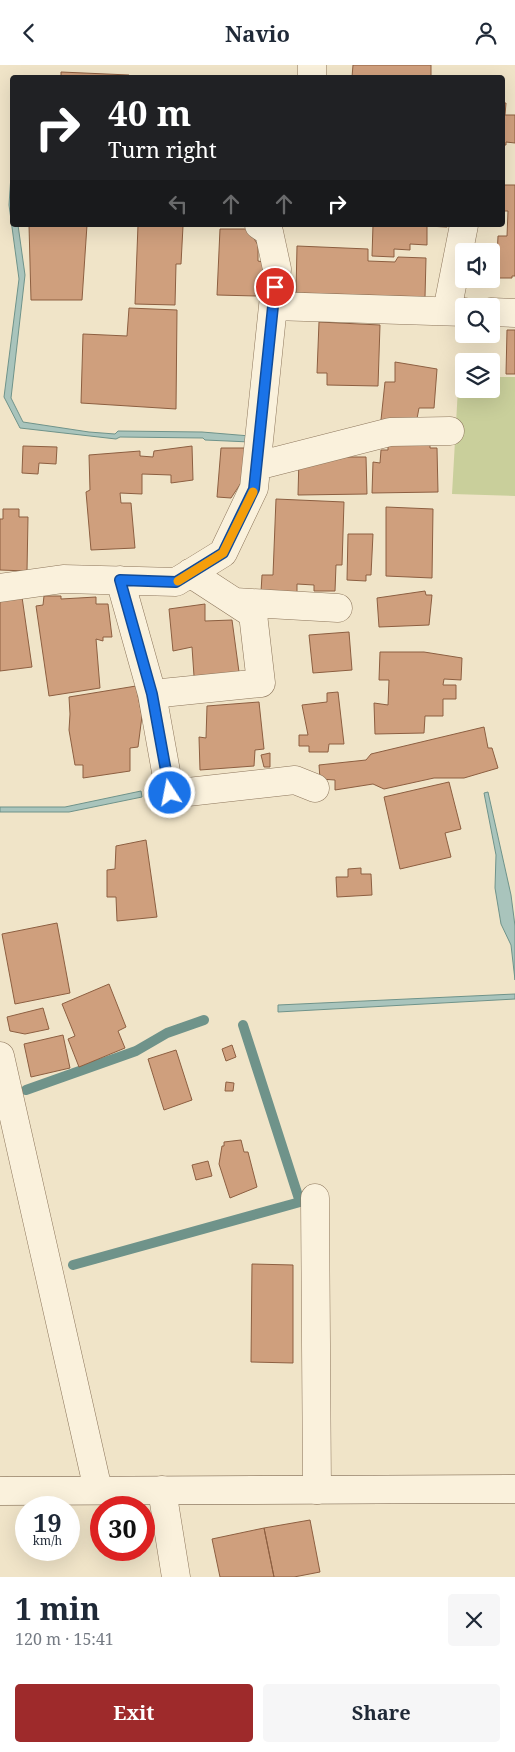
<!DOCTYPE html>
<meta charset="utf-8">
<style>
:root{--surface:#fff;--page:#f6f6f7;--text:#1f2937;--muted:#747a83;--accent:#9e2a2b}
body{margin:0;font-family:"Noto Serif",serif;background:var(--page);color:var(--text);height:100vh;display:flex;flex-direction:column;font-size:19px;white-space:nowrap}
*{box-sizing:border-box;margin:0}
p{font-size:16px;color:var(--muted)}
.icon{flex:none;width:28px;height:28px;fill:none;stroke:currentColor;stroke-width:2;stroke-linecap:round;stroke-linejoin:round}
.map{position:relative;height:1512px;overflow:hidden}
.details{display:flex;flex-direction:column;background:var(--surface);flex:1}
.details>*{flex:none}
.guide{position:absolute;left:10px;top:10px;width:495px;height:152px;border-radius:5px;box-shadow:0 5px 20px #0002;background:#202124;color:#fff;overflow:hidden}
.buttons{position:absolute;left:455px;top:178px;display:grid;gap:10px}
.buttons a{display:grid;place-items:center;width:45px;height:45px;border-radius:5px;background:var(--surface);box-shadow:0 5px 20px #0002;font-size:25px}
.speed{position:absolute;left:15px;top:1431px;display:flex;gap:10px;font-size:25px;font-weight:700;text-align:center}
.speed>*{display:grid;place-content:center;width:65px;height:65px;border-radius:50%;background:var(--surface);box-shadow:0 5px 20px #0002;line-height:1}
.speed small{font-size:12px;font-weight:400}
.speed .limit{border:8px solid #d22;background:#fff;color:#111}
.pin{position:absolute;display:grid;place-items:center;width:42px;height:42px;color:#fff;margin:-21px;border:2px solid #fff;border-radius:50%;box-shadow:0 1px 5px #0007}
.me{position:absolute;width:55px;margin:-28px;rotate:349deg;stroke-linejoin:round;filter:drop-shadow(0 0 4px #0008)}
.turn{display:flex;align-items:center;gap:18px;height:105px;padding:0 15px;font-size:22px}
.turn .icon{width:65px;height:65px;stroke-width:2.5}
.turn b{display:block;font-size:35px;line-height:42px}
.lanes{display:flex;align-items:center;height:48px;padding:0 15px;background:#0003;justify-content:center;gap:25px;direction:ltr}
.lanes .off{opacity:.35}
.round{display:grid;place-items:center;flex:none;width:52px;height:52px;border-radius:5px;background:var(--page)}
.headline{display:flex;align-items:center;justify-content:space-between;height:85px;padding:0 15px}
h1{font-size:30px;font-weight:700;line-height:38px}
.cta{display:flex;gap:10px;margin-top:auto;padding:10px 15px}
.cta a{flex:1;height:58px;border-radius:5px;background:var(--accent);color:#fff;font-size:20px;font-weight:700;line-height:58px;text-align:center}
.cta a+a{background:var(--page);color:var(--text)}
header{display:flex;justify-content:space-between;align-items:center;height:65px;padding:0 15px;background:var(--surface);font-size:22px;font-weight:700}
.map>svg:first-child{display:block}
</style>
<header><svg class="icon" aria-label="back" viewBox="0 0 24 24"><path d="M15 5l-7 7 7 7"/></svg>Navio<svg class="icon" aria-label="person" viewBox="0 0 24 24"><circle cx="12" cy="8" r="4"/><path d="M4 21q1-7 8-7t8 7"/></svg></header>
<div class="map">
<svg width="515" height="1512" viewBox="0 0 515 1512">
<rect width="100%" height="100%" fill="#f0e4c8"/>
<path fill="#c9cf9b" d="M464,312v12h27v-12h24v119l-63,-2 6,-106z"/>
<path fill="#a9c4bc" stroke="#6f938a" d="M12,95v65h6l7,50 -14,123 12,24 66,10 26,2 3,-3 84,1 48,4v6l-45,-2 -2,-2 -83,-1 -4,2 -96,-11 -16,-31 15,-118 -10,-74z
M141,726l1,6 -73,15h-69v-5h65z
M488,727l23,103 4,31v54l-4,-35 -10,-21 -6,-36 1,-33 -12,-62z
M515,929v5l-237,13v-7z"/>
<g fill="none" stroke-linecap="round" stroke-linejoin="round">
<path stroke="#6f938a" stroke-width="10" d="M26,1025l110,-39 31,-18 37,-13
M73,1200l227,-63 -57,-177"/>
</g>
<path fill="#cf9f7d" stroke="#8d5f41" d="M353,0h78v12h-79z
M61,7l68,3v2h-68z
M502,38h4l-1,12h10v28l-9,-1v3h-4z
M503,120h12v91h-3v2h-16l2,-42h9l1,-25h-6z
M29,160h58l-5,75h-51z
M138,160l45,1 -2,38h-5l-1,41 -40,-1z
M373,160h75l-1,2 -20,-1v19l-17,-1v6l-16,-1v8l-22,-1z
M220,164h28l10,16v16l5,1 -1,20h-5l-1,14 -39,-1z
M297,181l71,3v12l27,1 3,-5 28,1 -1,39 -129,-4z
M129,243l48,2 -1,99 -95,-6 2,-69 44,2z
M319,257l61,3 -2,61 -51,-1v-12h-10z
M507,265h8v44h-9z
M395,297l42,7 -3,39h-15l-4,21 -34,-9 4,-38h10z
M388,373l42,2v8h7l1,44 -66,1 1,-31 7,1 1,-13h7z
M23,381l34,1 -1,17 -17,-1 -1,11 -16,-1z
M192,381l1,34 -22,3v-8l-29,-1v20l-22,-1 1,10h10l4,45 -44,2 -5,-58 4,-2 -1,-35 51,-4v5l13,1 1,-6z
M221,383h25l-5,35 -10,15 -14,-1z
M299,392h67l1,37 -69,1z
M276,434l68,3 -2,63h-6l-1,26h-21v-6l-17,-1v10l-36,-2 1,-17h11z
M386,442l47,2 -1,69 -46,-2z
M3,444h16v8h9l-1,54 -27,-1v-51h3z
M348,469h25l-2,41h-5v6l-19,-1z
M425,526l1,4h6l-3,30 -50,2 -2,-29z
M44,531h17v3l35,-2v7h12l4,33h-9v4l-7,-2 4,49 -51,8 -13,-90 7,-1z
M22,532l10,70 -32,4v-71z
M205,539v17l27,-1 7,52 -45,4 -2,-29 -19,4 -4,-42z
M349,567l3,38 -39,3 -4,-38z
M380,587h44l38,6 -1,22 -17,-1 -1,6h13v14h-13v17h-18l-1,17 -49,1 -1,-31 14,2 1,-25h-10z
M136,621l6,30 -4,31 -8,1v23l-47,7v-13h-8l-6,-35 1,-16 -1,-17z
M338,627l6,52h-15l-1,8h-19v-6h-10v-11h9l-6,-30 25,-3v-9z
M259,637l5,47 -9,1 -1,16 -54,4 -1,-33 7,1 1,-32z
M484,662l4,21h4l6,20 -34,10h-30l-50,11 -11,-5 -38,6v-10l-15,-1 -1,-14 47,-5 5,-6z
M270,688v14h-6l-3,-12z
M449,717l12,47 -16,4 6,24 -51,12 -16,-72z
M146,775l11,77 -40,4 -1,-24h-9v-27l8,-1 1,-23z
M361,803v6h10l1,21 -35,2 -1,-20h12v-8z
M57,858l13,70 -55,11 -13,-70z
M109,919l17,43 -8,4 7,17 -46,19 -11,-28 7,-3 -13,-32z
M43,943l6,21 -24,5 -15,-3 -3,-14z
M63,970l7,33 -39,9 -7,-33z
M232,980l4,12 -10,4 -4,-12z
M176,985l16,50 -28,10 -16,-51z
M226,1017l8,1 -1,8h-8z
M241,1075l3,12h4l9,35 -27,11 -11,-34 3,-18h2v-4z
M208,1096l4,15 -16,4 -4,-15z
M252,1199l41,1v98l-42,-1z
M310,1455l10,52 -26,5h-20l-10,-49z
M264,1463l10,49h-54l-8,-38z"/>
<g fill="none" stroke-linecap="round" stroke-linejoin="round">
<defs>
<path id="street" d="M312,12v-12
M259,160l10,7 8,37 -4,37
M447,246l17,-86
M491,247l24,1
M257,401l133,-34 60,-1
M120,515l32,114 18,100 125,-14 20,8
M0,523l63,-9 113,3 47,-29 31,-65 19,-182 191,6
M235,537l103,6
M152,629l109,-11 -8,-69 -63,-41
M0,991l98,434
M315,1133l2,292
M162,1425l14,87"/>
<path id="secondary" d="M0,1426l515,-2"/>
</defs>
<use href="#street" stroke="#8d765c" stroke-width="29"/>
<use href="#secondary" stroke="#6f573f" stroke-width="29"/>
<use href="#street" stroke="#faf1dc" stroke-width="28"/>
<use href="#secondary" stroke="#faf1dc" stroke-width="28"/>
</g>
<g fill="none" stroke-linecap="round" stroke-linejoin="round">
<defs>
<path id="route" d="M170,728l-18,-99 -32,-114 56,2 47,-29 31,-64 21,-202"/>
</defs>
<use href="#route" stroke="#114b97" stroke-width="12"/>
<use href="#route" stroke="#1a73e8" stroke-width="9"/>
<path stroke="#f59e0b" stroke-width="9" d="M178,516l45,-28 30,-61"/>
</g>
</svg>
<div class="buttons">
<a><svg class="icon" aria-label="sound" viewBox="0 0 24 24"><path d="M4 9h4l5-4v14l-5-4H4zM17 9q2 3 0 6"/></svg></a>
<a><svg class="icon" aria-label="search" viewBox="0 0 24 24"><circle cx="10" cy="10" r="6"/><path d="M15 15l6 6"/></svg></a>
<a><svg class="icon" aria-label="layers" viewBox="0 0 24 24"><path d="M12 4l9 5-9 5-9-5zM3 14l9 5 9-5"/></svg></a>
</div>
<div class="speed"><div>19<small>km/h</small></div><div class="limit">30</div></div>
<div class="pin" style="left:275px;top:222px;background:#d93025"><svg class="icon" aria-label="arrive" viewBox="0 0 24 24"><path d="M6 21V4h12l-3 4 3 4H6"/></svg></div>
<svg class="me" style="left:170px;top:728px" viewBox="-20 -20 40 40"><circle r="17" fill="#1a73e8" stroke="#fff" stroke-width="3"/><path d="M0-11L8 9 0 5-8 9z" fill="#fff"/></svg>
<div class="guide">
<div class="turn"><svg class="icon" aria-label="right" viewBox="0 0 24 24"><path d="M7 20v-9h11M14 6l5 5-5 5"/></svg><div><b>40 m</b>Turn right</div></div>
<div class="lanes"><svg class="icon off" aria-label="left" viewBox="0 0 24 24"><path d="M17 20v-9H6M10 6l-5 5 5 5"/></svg><svg class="icon off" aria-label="ahead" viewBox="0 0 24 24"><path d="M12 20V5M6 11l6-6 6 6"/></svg><svg class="icon off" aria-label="ahead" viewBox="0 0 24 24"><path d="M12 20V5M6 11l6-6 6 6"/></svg><svg class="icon" aria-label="right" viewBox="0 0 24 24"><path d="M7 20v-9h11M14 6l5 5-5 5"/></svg></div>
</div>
</div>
<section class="details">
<div class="headline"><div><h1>1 min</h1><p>120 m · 15:41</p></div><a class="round"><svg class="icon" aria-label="close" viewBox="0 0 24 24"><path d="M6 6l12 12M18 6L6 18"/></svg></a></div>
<div class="cta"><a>Exit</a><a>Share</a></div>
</section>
